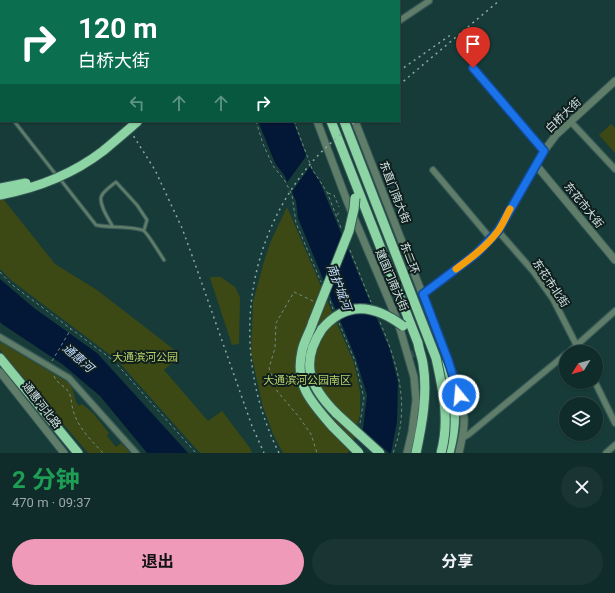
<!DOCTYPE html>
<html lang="zh">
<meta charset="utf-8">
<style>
:root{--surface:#102c2a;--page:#193432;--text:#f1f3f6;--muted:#9ca7a8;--line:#304847;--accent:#ef9ab9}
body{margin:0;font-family:Roboto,"Noto Sans SC",sans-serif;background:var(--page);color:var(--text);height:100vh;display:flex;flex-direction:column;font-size:15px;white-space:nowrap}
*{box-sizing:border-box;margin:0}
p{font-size:13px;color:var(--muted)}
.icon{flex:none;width:22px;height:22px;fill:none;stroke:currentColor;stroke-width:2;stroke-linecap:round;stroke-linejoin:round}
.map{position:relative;height:453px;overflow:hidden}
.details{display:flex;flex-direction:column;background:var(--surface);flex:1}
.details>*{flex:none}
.banner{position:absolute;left:0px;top:0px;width:400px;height:122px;box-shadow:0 1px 3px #0004,0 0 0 1px var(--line);background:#0b6e4f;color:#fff;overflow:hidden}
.needle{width:26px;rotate:233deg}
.controls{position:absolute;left:559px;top:345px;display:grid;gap:8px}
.controls a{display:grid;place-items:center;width:44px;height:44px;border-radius:50%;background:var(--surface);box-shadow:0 1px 3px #0004,0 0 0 1px var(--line);font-size:20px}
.pin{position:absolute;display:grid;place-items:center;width:34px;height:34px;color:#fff;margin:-41px -17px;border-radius:50% 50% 50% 0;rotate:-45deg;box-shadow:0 0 4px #0007}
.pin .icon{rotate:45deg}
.me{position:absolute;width:44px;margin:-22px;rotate:343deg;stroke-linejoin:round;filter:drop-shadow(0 0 3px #0008)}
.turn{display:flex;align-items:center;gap:14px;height:84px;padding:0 12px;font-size:18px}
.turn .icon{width:52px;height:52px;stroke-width:2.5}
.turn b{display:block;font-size:28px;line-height:34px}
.lanes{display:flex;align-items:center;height:38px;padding:0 12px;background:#0003;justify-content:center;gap:20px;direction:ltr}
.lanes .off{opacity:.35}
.round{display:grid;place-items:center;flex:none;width:42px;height:42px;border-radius:21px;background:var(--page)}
.summary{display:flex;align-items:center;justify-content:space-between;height:68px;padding:0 12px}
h1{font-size:24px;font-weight:700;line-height:30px;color:#1e9e55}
.button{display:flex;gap:8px;margin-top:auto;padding:8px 12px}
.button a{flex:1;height:46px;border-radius:24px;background:var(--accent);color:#111;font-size:16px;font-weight:700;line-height:46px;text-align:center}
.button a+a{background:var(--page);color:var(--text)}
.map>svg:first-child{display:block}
</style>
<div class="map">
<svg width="615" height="453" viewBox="0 0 615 453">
<rect width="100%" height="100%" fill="#163b38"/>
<path fill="#3d4914" d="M611,124l4,4v25l-16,-18z
M0,195l55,69 42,26 75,58 7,9 -15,13 44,51 14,-10 28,37 2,5h-52l-83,-93 -105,-79 -12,-12z
M287,207l67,156 6,29v22l-6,25 -6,14h-65l-10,-19 -10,-27 -12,-54 2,-51 12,-44 6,-17z
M211,277h10l14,10 5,10 -1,47 -7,1 -22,-67z
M0,342l69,41c6,7 4,16 10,23l3,-2 11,9 16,20 -2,3 9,11 5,-4 9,10h-42l-88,-103z"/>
<path fill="#031836" d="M258,121h35l18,48 8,11 71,170 8,32 -1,40 -6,31h-37l8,-16 5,-42 -11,-36 -58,-141 -2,-17 -12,-26 -9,-12z
M0,279l34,29 63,45 91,100h-41l-47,-57 -38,-32 -60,-40 -2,-2z"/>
<path fill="#163b38" d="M307,155l4,10 -20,28 -5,-9z
M361,428l28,25h-36l-1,-1 8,-15z"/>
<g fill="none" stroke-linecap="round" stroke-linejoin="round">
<path stroke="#325452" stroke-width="7" stroke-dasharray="7 3.5" stroke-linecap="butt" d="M407,356l35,-13"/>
<defs>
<path id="service" d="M0,103l1,2
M14,121l43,55
M60,179l36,46c11,3 41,1 48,6 4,3 16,23 20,29
M113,227c-4,-7 -16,-25 -11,-32 3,-5 9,-9 14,-13l21,23 10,15 -3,10"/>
<path id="minor" d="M39,0v1
M214,1v-1
M380,1l1,-1
M399,21l30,-20 -1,-1
M473,68l71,83
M571,122l44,47
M433,170l58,69
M498,231l35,40 20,28 27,53
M0,337l69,41 67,75
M569,352l46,-41
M595,382l20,41
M462,438l7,-4 97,-80
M606,453l9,-8"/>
<path id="tertiary" d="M315,1v-1
M317,121l30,80 51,121 16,55 2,23 -4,32 -5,21
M355,121l93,239c6,19 14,38 16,58 1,12 -3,24 -5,35
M536,165l79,95
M423,294c26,-20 54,-38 75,-63l46,-80 12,-16 59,-54
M0,372l64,81"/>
<path id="trunk" d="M288,0v1
M300,0v1
M222,1l1,-1
M273,1l1,-1
M307,1v-1
M331,121l87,222c1,7 4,14 5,21 5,29 -1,61 -7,89
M313,322c-3,10 -9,19 -11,29 -8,34 10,52 31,76
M322,329c-23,35 -12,58 15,85
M0,358l78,95
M438,362c18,35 21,53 11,91"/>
</defs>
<use href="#service" stroke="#375957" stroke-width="4.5"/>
<use href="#minor" stroke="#375957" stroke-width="8"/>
<use href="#tertiary" stroke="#375957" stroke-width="9"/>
<use href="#trunk" stroke="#375957" stroke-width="11"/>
<path stroke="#708d8a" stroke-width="1" stroke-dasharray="3 3" stroke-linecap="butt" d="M235,1v-1
M256,121l7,23 10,22 12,15 7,14 4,28 25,59
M294,121l18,48 15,23 14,36
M328,193l6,2 5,12
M337,215l3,-4
M350,250l21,52
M0,272l11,12 103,77 82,92
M313,301l-19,-9 -18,31 -1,25 -6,20 8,23 22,26 12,17 6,19
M330,301l3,8
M380,322c18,43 31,85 13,131
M339,323l16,38 9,37 -4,25
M52,361l19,-32
M54,376c3,8 10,9 14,15 4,6 3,12 5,19 5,18 18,30 30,43"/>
<use href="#service" stroke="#5f7d68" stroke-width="2.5"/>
<use href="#minor" stroke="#5f7d68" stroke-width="5.5"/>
<use href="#tertiary" stroke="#5f7d68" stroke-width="7"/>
<use href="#trunk" stroke="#8cd4a4" stroke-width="9"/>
<path stroke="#8fa9a6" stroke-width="1.5" stroke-dasharray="2 4" stroke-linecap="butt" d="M16,0l1,1
M28,0l1,1
M399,71l53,-37
M399,85l101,-85
M124,121l31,49 27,58 12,33 58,165 12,27
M279,453c-48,-96 -37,-209 33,-291 13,-15 29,-28 44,-41"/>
<defs>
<path id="trunk-bridge" d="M344,121l92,237c7,32 14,62 5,95
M0,188l26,-5
M0,195c37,-7 73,-21 103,-44 12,-10 24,-20 35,-30
M313,322l36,-91 5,-22 1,-11
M322,329c25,-29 53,-24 81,-3
M337,414l43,39
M333,427l26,26"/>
</defs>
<use href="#trunk-bridge" stroke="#375957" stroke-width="11" stroke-linecap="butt"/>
<use href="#trunk-bridge" stroke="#8cd4a4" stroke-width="9"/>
</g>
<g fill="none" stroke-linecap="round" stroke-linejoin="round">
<defs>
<path id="route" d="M459,395l-11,-35 -25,-66 53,-40 22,-23 46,-80 -71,-83"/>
</defs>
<use href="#route" stroke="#114b97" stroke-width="10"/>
<use href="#route" stroke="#1a73e8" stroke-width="7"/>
<path stroke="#f59e0b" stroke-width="7" d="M456,269c15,-11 31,-23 42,-38 5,-7 8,-15 12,-22"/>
</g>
<g text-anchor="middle" stroke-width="4" stroke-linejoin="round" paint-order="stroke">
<g font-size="11" fill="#d0e4e2" stroke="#101f1e">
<text transform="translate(563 115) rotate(-44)" y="4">白桥大街</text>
<text transform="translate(395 192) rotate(69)" y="4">东直门南大街</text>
<text transform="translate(584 205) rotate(51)" y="4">东花市大街</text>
<text transform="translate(410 258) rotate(69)" y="4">东二环</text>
<text transform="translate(392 280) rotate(67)" y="4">建国门南大街</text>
<text transform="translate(551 283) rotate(56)" y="4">东花市北街</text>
<text transform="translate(42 405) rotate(52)" y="4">通惠河北路</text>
</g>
<g font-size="11" fill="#b8d368" stroke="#101f1e">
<text x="145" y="361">大通滨河公园</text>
<text x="307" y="384">大通滨河公园南区</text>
</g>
<g font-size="12" font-style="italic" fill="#c2dcfe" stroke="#101f1e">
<text transform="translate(339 287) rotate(69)" y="4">南护城河</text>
<text transform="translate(78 358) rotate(41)" y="4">通惠河</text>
</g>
</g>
</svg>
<div class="controls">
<a><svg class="needle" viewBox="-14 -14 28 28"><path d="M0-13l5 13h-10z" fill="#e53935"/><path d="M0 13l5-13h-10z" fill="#9ca7a8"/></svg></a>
<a><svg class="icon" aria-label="layers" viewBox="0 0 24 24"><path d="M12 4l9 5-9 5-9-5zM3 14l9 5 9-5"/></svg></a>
</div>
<div class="pin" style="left:473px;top:68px;background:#d93025"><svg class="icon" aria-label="arrive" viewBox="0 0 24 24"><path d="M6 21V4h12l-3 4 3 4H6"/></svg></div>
<svg class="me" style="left:459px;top:395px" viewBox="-20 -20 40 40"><circle r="17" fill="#1a73e8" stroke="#fff" stroke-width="3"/><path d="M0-11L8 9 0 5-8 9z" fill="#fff"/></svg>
<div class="banner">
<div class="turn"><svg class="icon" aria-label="right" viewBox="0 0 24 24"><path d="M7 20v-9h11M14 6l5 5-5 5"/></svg><div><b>120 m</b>白桥大街</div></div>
<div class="lanes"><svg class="icon off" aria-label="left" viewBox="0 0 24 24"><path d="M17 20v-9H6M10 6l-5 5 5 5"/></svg><svg class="icon off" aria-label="ahead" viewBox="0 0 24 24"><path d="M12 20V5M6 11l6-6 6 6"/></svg><svg class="icon off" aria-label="ahead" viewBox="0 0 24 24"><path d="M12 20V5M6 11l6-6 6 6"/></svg><svg class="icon" aria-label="right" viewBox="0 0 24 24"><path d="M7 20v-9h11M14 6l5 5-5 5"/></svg></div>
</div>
</div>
<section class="details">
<div class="summary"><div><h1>2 分钟</h1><p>470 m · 09:37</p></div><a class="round"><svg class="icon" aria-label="close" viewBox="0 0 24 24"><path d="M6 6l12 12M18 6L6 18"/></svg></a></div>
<div class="button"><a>退出</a><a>分享</a></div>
</section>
